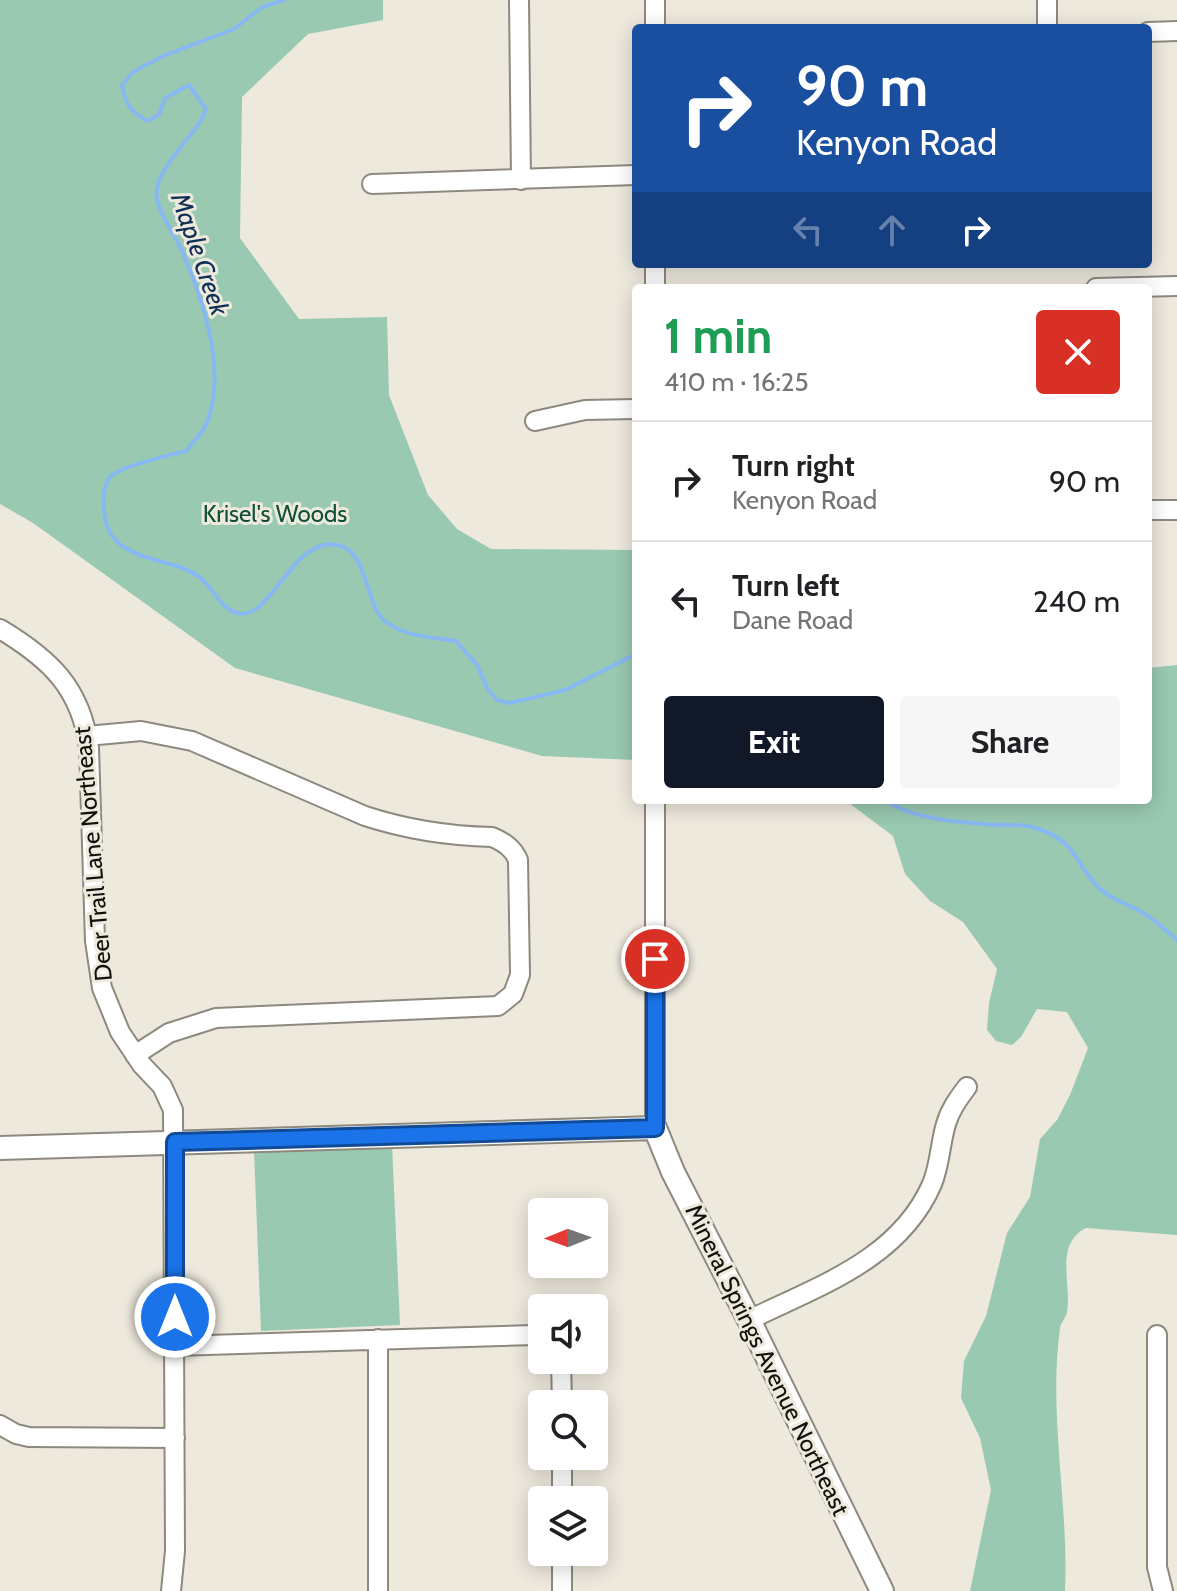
<!DOCTYPE html>
<meta charset="utf-8">
<style>
:root{--surface:#fff;--page:#f6f6f6;--text:#202124;--muted:#757577;--line:#e0e0e0;--accent:#111827}
body{margin:0;font-family:Cabin,sans-serif;background:var(--page);color:var(--text);height:100vh;display:flex;flex-direction:column;font-size:30px;white-space:nowrap}
*{box-sizing:border-box;margin:0}
p{font-size:26px;color:var(--muted)}
.icon{flex:none;width:44px;height:44px;fill:none;stroke:currentColor;stroke-width:2;stroke-linecap:round;stroke-linejoin:round}
.map{position:relative;flex:1;overflow:hidden}
.panel{position:absolute;left:632px;top:284px;width:520px;height:520px;display:flex;flex-direction:column;background:var(--surface);border-radius:8px;box-shadow:0 4px 20px #0003}
.panel>*{flex:none}
.top-card{position:absolute;left:632px;top:24px;width:520px;height:244px;border-radius:8px;box-shadow:0 4px 20px #0003;background:#1a4fa0;color:#fff;overflow:hidden}
.needle{width:52px;rotate:269deg}
.fabs{position:absolute;left:528px;top:1198px;display:grid;gap:16px}
.fabs a{display:grid;place-items:center;width:80px;height:80px;border-radius:8px;background:var(--surface);box-shadow:0 4px 20px #0003;font-size:40px}
.pin{position:absolute;display:grid;place-items:center;width:68px;height:68px;color:#fff;margin:-34px;border:4px solid #fff;border-radius:50%;box-shadow:0 2px 8px #0007}
.me{position:absolute;width:88px;margin:-44px;rotate:0deg;stroke-linejoin:round;filter:drop-shadow(0 0 6px #0008)}
.turn{display:flex;align-items:center;gap:28px;height:168px;padding:0 32px;font-size:36px}
.turn .icon{width:104px;height:104px;stroke-width:2.5}
.turn b{display:block;font-size:56px;line-height:68px}
.lanes{display:flex;align-items:center;height:76px;padding:0 32px;background:#0003;justify-content:center;gap:40px;direction:ltr}
.lanes .off{opacity:.35}
.round{display:grid;place-items:center;flex:none;width:84px;height:84px;border-radius:8px;background:var(--page)}
.summary{display:flex;align-items:center;justify-content:space-between;height:136px;padding:0 32px}
h1{font-size:48px;font-weight:700;line-height:60px;color:#1e9e55}
.cta{display:flex;gap:16px;margin-top:auto;padding:16px 32px}
.cta a{flex:1;height:92px;border-radius:8px;background:var(--accent);color:#fff;font-size:32px;font-weight:700;line-height:92px;text-align:center}
.cta a+a{background:var(--page);color:var(--text)}
ul{padding:0;list-style:none}
li{display:flex;align-items:center;gap:24px;height:120px;padding:0 32px;border-top:2px solid var(--line)}
li div{flex:1}
li b{display:block;font-size:30px}
li em{font-style:normal}
.map>svg:first-child{display:block}
</style>
<div class="map">
<svg width="1177" height="1591" viewBox="0 0 1177 1591">
<rect width="100%" height="100%" fill="#eee9dd"/>
<path fill="#99c9b1" d="M0,0h383v20l-75,14 -66,63 -2,141 59,81 88,-2 2,78 39,100 29,34 34,20 142,1 3,210 -94,-4 -307,-88 -202,-145 -33,-19z
M1177,665v570l-91,-7c-32,16 -14,56 -19,84 -1,6 -6,10 -7,16 -12,88 9,176 5,263h-95l21,-101 -11,-52 -19,-40 3,-37 22,-45 21,-83 23,-36 10,-58 17,-19 13,-25 18,-47 -21,-36 -30,-3 -16,28 -9,8 -16,-4 -9,-11 2,-27 8,-34 -34,-47 -33,-21 -25,-27 -12,-38 -48,-36h303v-132z
M392,1144l8,181 -139,6 -7,-181z"/>
<g fill="none" stroke-linecap="round" stroke-linejoin="round">
<path stroke="#88b8f1" stroke-width="4" d="M284,0l-22,7 -28,22 -71,27 -30,16 -11,13c3,19 9,27 25,36l12,-6 6,-17 24,-13 17,24c-8,27 -55,60 -49,90 3,16 14,30 21,44 23,48 50,127 29,179 -4,11 -14,20 -21,29 -17,4 -64,15 -75,25 -8,8 -8,25 -7,35 2,16 6,27 20,36 22,15 52,14 74,29 14,9 22,33 39,37 35,10 56,-82 104,-67 27,8 25,62 45,76 20,15 47,15 70,19l21,24 10,23 10,12 13,3 55,-13 71,-36
M884,800c34,21 75,22 114,25 12,0 25,-1 37,3 44,13 37,34 65,61 12,11 25,14 38,21 14,8 27,19 39,30"/>
<defs>
<path id="minor" d="M519,0l2,180
M655,0v28
M1047,0v28
M1148,32l29,-1
M372,184l264,-9
M655,264v24
M1096,288l81,-2
M535,421l50,-11 51,-1
M1148,510h29
M0,629c50,30 81,59 89,119l6,193 7,47 18,44 22,33 20,21 11,24 2,441 -4,40
M87,736l54,-5 51,10 173,75c43,14 82,20 127,21 12,5 21,11 26,23l2,115 -7,19 -15,12 -282,12 -47,15 -34,22
M655,1128v-328
M749,1320c69,-34 150,-60 183,-136 8,-19 8,-40 14,-60 4,-14 12,-25 21,-37
M1157,1335v232l6,24
M175,1346l359,-11 8,3
M561,1360l1,44
M0,1425l16,9 13,3 146,1
M562,1500v-44
M378,1591v-252
M562,1591v-39"/>
<path id="major" d="M0,1148l655,-20 18,44 76,148 133,271"/>
</defs>
<use href="#minor" stroke="#8e897f" stroke-width="22"/>
<use href="#major" stroke="#8e897f" stroke-width="26"/>
<use href="#minor" stroke="#fff" stroke-width="18"/>
<use href="#major" stroke="#fff" stroke-width="22"/>
</g>
<g fill="none" stroke-linecap="round" stroke-linejoin="round">
<defs>
<path id="route" d="M175,1317v-175l480,-14v-169"/>
</defs>
<use href="#route" stroke="#114b97" stroke-width="20"/>
<use href="#route" stroke="#1a73e8" stroke-width="14"/>
</g>
<g text-anchor="middle" stroke-width="6" stroke-linejoin="round" paint-order="stroke">
<g font-size="24" fill="#0d4f37" stroke="#eee9dd">
<text x="275" y="522">Krisel's Woods</text>
</g>
<g font-size="24" fill="#12100c" stroke="#eee9dd">
<text transform="translate(93 854) rotate(-95)" y="8">Deer Trail Lane Northeast</text>
<text transform="translate(767 1360) rotate(64)" y="8">Mineral Springs Avenue Northeast</text>
</g>
<g font-size="26" font-style="italic" fill="#0d2f53" stroke="#eee9dd">
<text transform="translate(200 254) rotate(71)" y="9">Maple Creek</text>
</g>
</g>
</svg>
<div class="fabs">
<a><svg class="needle" viewBox="-14 -14 28 28"><path d="M0-13l5 13h-10z" fill="#e53935"/><path d="M0 13l5-13h-10z" fill="#757577"/></svg></a>
<a><svg class="icon" aria-label="sound" viewBox="0 0 24 24"><path d="M4 9h4l5-4v14l-5-4H4zM17 9q2 3 0 6"/></svg></a>
<a><svg class="icon" aria-label="search" viewBox="0 0 24 24"><circle cx="10" cy="10" r="6"/><path d="M15 15l6 6"/></svg></a>
<a><svg class="icon" aria-label="layers" viewBox="0 0 24 24"><path d="M12 4l9 5-9 5-9-5zM3 14l9 5 9-5"/></svg></a>
</div>
<div class="pin" style="left:655px;top:959px;background:#d93025"><svg class="icon" aria-label="arrive" viewBox="0 0 24 24"><path d="M6 21V4h12l-3 4 3 4H6"/></svg></div>
<svg class="me" style="left:175px;top:1317px" viewBox="-20 -20 40 40"><circle r="17" fill="#1a73e8" stroke="#fff" stroke-width="3"/><path d="M0-11L8 9 0 5-8 9z" fill="#fff"/></svg>
<div class="top-card">
<div class="turn"><svg class="icon" aria-label="right" viewBox="0 0 24 24"><path d="M7 20v-9h11M14 6l5 5-5 5"/></svg><div><b>90 m</b>Kenyon Road</div></div>
<div class="lanes"><svg class="icon off" aria-label="left" viewBox="0 0 24 24"><path d="M17 20v-9H6M10 6l-5 5 5 5"/></svg><svg class="icon off" aria-label="ahead" viewBox="0 0 24 24"><path d="M12 20V5M6 11l6-6 6 6"/></svg><svg class="icon" aria-label="right" viewBox="0 0 24 24"><path d="M7 20v-9h11M14 6l5 5-5 5"/></svg></div>
</div>
<section class="panel">
<div class="summary"><div><h1>1 min</h1><p>410 m · 16:25</p></div><a class="round" style="background:#d93025;color:#fff"><svg class="icon" aria-label="close" viewBox="0 0 24 24"><path d="M6 6l12 12M18 6L6 18"/></svg></a></div>
<ul>
<li><svg class="icon" aria-label="right" viewBox="0 0 24 24"><path d="M7 20v-9h11M14 6l5 5-5 5"/></svg><div><b>Turn right</b><p>Kenyon Road</p></div><em>90 m</em></li>
<li><svg class="icon" aria-label="left" viewBox="0 0 24 24"><path d="M17 20v-9H6M10 6l-5 5 5 5"/></svg><div><b>Turn left</b><p>Dane Road</p></div><em>240 m</em></li>
</ul>
<div class="cta"><a>Exit</a><a>Share</a></div>
</section>
</div>
